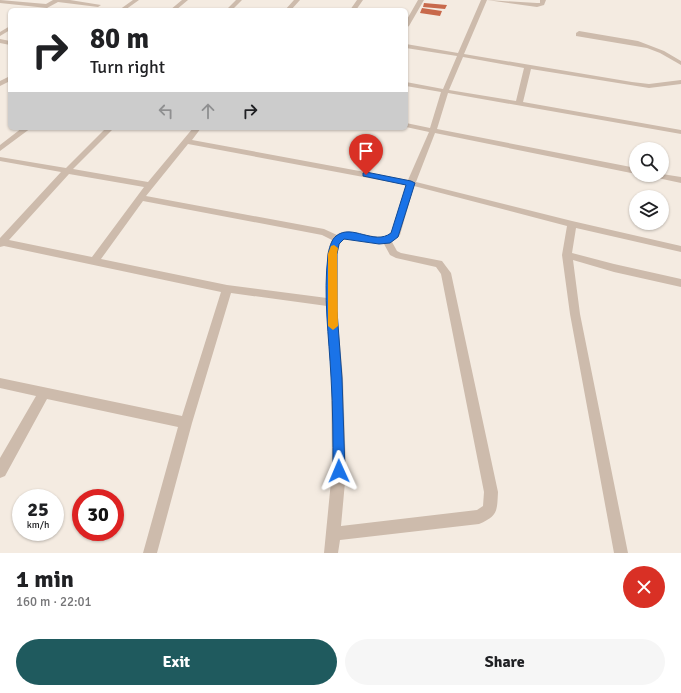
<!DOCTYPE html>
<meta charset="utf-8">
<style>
:root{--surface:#fff;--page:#f6f6f6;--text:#202124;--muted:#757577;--accent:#1f5a5e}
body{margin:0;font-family:Signika,sans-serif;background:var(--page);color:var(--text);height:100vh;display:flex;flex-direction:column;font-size:15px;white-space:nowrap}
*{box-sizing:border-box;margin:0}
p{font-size:13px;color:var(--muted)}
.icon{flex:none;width:22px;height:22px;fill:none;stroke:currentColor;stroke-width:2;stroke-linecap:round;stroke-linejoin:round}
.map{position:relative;height:553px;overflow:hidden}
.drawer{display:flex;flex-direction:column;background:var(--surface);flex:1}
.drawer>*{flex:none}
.hud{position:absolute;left:8px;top:8px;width:400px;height:122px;border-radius:6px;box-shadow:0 1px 3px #0004;background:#fff;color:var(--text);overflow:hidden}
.fabs{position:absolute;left:629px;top:142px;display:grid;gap:8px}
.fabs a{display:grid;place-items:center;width:40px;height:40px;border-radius:50%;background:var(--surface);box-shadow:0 1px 3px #0004;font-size:20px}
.speed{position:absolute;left:12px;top:489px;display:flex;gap:8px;font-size:20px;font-weight:700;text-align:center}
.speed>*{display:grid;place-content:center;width:52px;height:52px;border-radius:50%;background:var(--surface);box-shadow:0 1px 3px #0004;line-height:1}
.speed small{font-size:10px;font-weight:400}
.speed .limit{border:6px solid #d22;background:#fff;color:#111}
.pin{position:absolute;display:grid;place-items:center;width:34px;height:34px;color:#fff;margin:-41px -17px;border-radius:50% 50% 50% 0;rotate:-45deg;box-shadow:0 0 4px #0007}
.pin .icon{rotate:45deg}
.me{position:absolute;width:44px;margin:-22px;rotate:359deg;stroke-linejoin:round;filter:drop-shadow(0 0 3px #0008)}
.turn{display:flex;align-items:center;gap:14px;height:84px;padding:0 16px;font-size:18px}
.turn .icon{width:52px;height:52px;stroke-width:2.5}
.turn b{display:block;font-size:28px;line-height:34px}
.lanes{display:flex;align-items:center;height:38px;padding:0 16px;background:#0003;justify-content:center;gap:20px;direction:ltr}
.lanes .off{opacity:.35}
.round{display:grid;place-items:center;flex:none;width:42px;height:42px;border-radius:21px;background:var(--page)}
.headline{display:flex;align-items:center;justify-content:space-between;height:68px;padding:0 16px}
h1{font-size:24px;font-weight:800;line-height:30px}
.button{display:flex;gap:8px;margin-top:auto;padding:8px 16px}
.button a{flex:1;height:46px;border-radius:24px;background:var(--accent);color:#fff;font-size:16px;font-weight:800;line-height:46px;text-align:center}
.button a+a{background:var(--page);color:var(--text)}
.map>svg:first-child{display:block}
</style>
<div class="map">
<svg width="681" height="553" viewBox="0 0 681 553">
<rect width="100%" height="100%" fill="#f4ebe1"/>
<path fill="#c8694b" d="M424,3l23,2 -2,4 -22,-2z
M422,8l20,3 -2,5 -20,-3z"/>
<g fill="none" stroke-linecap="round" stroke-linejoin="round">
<path fill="#cdbbac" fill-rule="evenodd" d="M579,31l59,10 26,10 17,10v4l-21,-12 -13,-5 -71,-12v-3z"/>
<path fill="#cdbbac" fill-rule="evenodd" d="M0,0l46,4 7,-4h17l31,5 -3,2 -40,-5 -11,6 -47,-5z
M133,0h6l-14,10h-6z
M182,0h6l-12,10h-6z
M236,0h6l-10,10h-6z
M294,0h6l-9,10h-6z
M357,0h6l-7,10h-6z
M418,0h6l-15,26 -3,2v-7z
M481,0h6l-23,54 168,28 17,2 32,-4v4l-32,4 -118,-19 -8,33 158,28v4l-233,-41 -11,36 199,39v6l-201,-41 -19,49 156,39 109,25v6l-105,-24 -4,25 42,11 67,15v8l-67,-15 -41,-12 7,54 48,239h-14l-44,-239 -8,-59 5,-29 -153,-40 -14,49 -8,7 5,9 4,2 41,8 9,12 47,219c-1,19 0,24 -19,32l-139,16 -2,13h-14l8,-82 -1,-93 -4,-72 -96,-13 -39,130 -35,130h-14l35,-126 -131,-28 -42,77 -5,2v-20l36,-62 -36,-8v-10l182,38 39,-124 -217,-46 -4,1v-9l61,-66 -61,-11v-4l66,11 40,-40h8l-41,41 75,13 45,-54h8l-9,12 216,40 21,-48 -23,-5v-4l24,5 11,-36 -35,-6v-4l37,7 14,-33 -51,-8v-4l52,9zM463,57l61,11 -8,33 -67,-11zM188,144l218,41 -15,48 -6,5 -36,-6 -12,3 -13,-6 -178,-33zM69,174l75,13 -52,70 -83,-17zM143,201l179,34 10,5 -5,14v44l-100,-13 -126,-26zM349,238l35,6 6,11 6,3 40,9 5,7 43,218 -1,14 -6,4 -136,16 5,-55 -3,-93 -6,-67v-57l4,-13z
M487,0l50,3h3v-3h6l-2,5 -7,2z
M10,26v4l-10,6v-4z
M0,39l10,2v4l-10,-2z
M10,76v5l-10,5v-5z
M22,128h9l-31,23v-6z
M662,174l19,3v6l-28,-6 -1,-2h10z"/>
</g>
<path fill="#1a73e8" stroke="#114b97" d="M366,172l45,9 4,2 -17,54 -8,6 -11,1 -35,-5 -5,5 -2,10v57l5,67 3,93 -1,4 -5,2 -4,-2 -2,-4c0,-31 0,-63 -2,-94 -2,-40 -8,-82 -3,-122 1,-6 3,-15 8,-19 16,-13 38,10 55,-3l15,-48 -43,-9v-3z"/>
<path fill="#f59e0b" d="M334,245l4,3 -1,6 1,72 -5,4 -5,-4v-72l3,-8z"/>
</svg>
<div class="fabs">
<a><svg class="icon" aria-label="search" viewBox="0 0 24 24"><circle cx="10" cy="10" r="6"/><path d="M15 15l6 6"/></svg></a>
<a><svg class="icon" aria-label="layers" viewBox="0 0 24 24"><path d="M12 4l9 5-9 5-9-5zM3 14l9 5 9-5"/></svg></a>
</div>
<div class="speed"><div>25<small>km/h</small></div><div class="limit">30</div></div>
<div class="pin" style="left:366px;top:175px;background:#d93025"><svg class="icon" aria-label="arrive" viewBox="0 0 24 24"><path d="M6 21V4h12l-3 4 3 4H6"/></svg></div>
<svg class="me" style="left:339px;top:471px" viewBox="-20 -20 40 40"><path d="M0-17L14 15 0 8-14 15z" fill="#1a73e8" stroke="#fff" stroke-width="4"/></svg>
<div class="hud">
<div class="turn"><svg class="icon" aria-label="right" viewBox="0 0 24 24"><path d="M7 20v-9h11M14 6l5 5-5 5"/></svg><div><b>80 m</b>Turn right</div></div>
<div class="lanes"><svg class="icon off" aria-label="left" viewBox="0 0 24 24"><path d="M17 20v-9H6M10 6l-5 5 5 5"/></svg><svg class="icon off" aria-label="ahead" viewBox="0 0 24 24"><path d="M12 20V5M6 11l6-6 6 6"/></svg><svg class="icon" aria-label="right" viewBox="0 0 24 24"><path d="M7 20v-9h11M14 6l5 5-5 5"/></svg></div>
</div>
</div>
<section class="drawer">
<div class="headline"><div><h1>1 min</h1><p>160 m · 22:01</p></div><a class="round" style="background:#d93025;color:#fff"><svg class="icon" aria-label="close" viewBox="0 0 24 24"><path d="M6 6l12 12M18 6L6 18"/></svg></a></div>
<div class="button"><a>Exit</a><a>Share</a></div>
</section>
